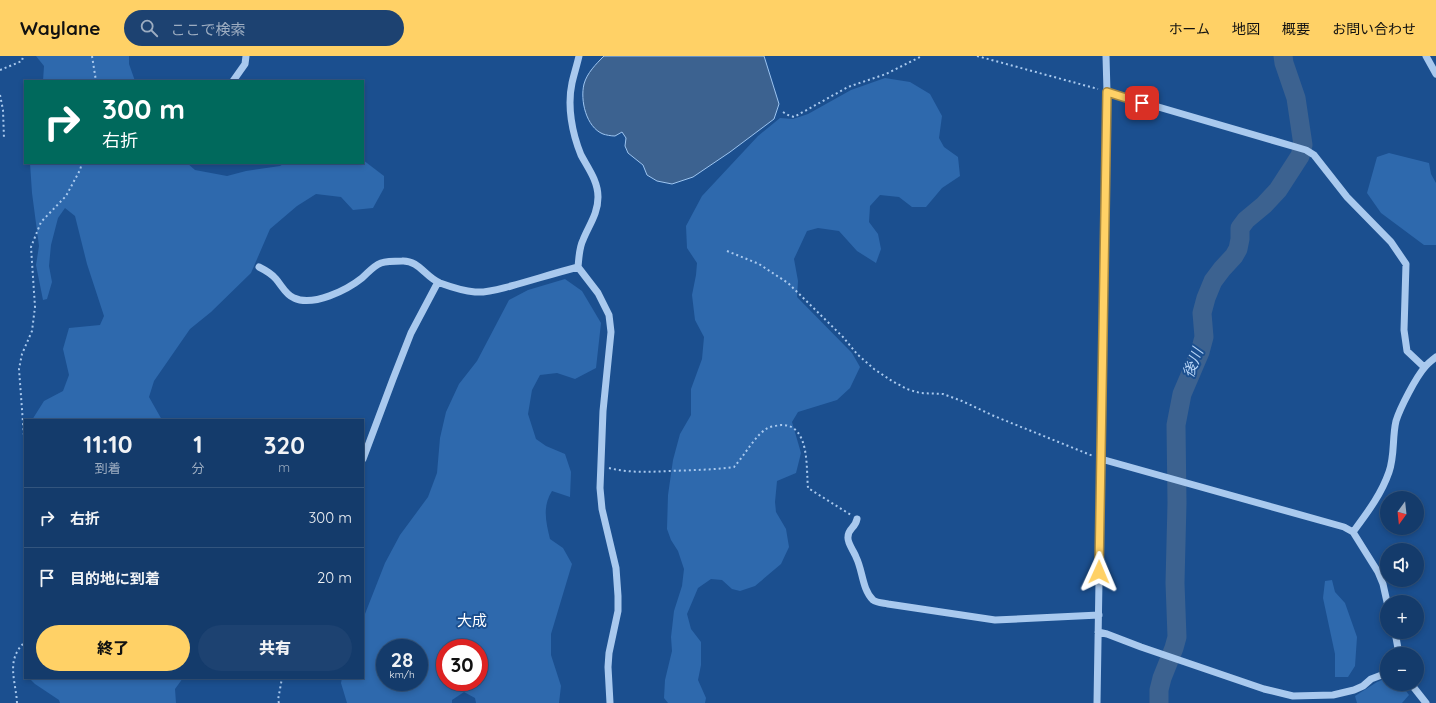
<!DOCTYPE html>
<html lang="ja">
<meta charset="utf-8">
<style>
:root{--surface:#143b6b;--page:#1d4271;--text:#f1f3f6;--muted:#9dadc1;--line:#33557e;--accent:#ffd166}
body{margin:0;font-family:Quicksand,"Noto Sans JP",sans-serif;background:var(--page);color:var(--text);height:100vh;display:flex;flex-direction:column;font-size:15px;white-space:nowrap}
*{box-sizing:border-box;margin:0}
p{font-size:13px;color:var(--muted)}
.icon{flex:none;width:22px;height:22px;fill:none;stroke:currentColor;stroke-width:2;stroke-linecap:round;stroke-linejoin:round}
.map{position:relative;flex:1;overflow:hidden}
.panel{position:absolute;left:24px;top:363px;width:340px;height:260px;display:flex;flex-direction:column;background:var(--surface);border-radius:0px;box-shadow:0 2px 6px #0003,0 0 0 1px var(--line)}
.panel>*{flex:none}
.guide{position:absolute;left:24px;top:24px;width:340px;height:84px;border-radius:0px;box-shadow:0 2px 6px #0003,0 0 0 1px var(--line);background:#00695c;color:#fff;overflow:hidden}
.needle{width:26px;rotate:195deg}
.controls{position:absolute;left:1380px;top:435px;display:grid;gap:8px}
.controls a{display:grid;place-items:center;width:44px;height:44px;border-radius:50%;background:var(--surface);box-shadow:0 2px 6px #0003,0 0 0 1px var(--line);font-size:20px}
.speed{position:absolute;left:376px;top:583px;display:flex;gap:8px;font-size:20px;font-weight:700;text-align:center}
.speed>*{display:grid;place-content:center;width:52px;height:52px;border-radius:50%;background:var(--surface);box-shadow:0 2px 6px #0003,0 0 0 1px var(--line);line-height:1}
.speed small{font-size:10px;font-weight:400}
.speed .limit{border:6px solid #d22;background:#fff;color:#111}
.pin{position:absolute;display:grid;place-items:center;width:34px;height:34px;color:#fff;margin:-17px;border-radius:8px;box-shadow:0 2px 6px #0006}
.me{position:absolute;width:44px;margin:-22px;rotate:1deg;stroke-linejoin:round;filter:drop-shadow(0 0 3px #0008)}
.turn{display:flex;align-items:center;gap:14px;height:84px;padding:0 12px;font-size:18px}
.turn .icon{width:52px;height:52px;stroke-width:2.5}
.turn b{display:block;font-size:28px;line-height:34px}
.eta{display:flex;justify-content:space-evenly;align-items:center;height:68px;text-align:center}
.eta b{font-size:24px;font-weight:800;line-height:28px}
.button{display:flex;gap:8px;margin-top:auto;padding:8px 12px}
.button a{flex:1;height:46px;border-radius:24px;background:var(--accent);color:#111;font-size:16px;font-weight:800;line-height:46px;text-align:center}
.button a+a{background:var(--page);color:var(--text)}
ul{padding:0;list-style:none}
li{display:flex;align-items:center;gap:12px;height:60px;padding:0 12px;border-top:1px solid var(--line)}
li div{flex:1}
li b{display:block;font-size:15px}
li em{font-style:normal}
header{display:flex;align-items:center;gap:24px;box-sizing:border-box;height:56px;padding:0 20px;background:var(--accent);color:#111}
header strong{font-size:19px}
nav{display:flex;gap:22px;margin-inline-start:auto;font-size:14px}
.search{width:280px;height:36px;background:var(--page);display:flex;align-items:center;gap:10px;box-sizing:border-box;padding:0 14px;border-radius:22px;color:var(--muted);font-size:15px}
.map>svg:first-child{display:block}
</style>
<header>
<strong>Waylane</strong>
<div class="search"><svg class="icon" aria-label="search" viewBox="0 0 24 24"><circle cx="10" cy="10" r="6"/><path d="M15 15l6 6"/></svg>ここで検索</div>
<nav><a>ホーム</a><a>地図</a><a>概要</a><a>お問い合わせ</a></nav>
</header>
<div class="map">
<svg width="1436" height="647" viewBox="0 0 1436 647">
<rect width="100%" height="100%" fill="#1b4f8f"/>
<path fill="#2e69ad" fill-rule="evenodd" d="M36,0h93v8l6,17h-92l1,-15z
M885,22l25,4 20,12 12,22 -3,22 5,9 14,10 2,19 -18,12 -16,19h-14l-13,-10 -19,-2 -10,11 -1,16 9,12 3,15 -5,14 -19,-12 -18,-20 -21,-3 -11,3 -13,28 4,22 -1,16 55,56 8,14 -10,21 -13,12 -39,12 -6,10 9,31 -5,20 -19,8 -2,21 1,10 10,17 3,18 -8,17 -26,22 -15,5 -8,-2 -10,-9 -11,-1 -13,9 -11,26 4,15 10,13v23l-3,15 8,18 -1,5h-37l-4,-5 1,-18 7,-29 -1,-14 3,-26 8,-25 2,-17 -6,-18 -7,-11 -4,-11 1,-34 5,-35 7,-26 11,-19v-26l11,-30 2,-22 -9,-17 -3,-25 4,-20 1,-12 -10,-15 -1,-22 16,-30 56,-60 22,-18 13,1 15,-5 43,-24z
M1389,97l40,10 2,11 5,9v62h-12l-43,-32 -14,-20 10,-36z
M363,104l21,16v12l-11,20 -20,2 -12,-13 -25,-3 -19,12 -27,23 -19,44 -40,39 -21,17 -36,52 -5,16 13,23h-130l12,-19 19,-10 6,-16 -6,-26 6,-21 31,-3 4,-9 -17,-52 -12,-48 -10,-8 -7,10 -7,27 -2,21 3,16 -5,17 -4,1 -7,-35 3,-19 -7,-53 -2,-30h157l8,7 32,6 19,-5 34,-5 5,-3h78z
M565,223l17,12 19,32 -5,45 -21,11 -18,-6 -17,2 -8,15 -4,24 8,25 10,7 19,8 6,18 -1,25 -18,-6c-10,16 -6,31 -2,48l13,9 9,16 -21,70v21l10,31 -2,17h-83l-1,-5 -11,-6 -12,8v3h-105l-6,-20 1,-5h21v-59l22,-56 15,-28 28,-38 9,-24 3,-35 6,-26 13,-28 18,-23 32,-61 19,-10zM385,592h34v34h-34zM445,592h34v34h-34z
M1332,524l3,12 10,11 12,34 -2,29 -7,11h-13v-23l-12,-56 2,-17z
M29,622h154l-8,11 1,14h-116l-1,-3 -24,-16z
M1387,622v6h14l8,11 -7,8h-45l-2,-7 22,-14z"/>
<path fill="#3c6290" stroke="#9cc4f0" d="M604,0h160l15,48 -5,15 -44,33 -37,25 -21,7 -15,-3 -10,-6 -4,-10 -15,-12 -3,-7 1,-8 -4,-6 -7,4c-4,0 -9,-1 -12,-2 -17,-7 -23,-34 -19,-50 3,-11 12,-20 20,-28z"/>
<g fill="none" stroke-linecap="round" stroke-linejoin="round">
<path stroke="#3c6290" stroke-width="19" d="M1159,647v-13l3,-12 12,-30 3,-11 -2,-54 2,-80 -1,-78 6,-31 18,-42 4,-15 -2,-24 4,-15 7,-17 9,-12 12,-13 4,-7 2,-10v-11l6,-8 18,-15 14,-15 22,-34 3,-11 -7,-47 -12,-35 -1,-7"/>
<path stroke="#a9c9ee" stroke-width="2" stroke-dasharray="2 3" stroke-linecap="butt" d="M92,0l4,25
M977,0l121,33
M0,14l22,-9 1,-5
M0,39l3,15 1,29
M783,56l5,3 6,2 54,-30 38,-13 36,-18
M727,195l32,13 29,19 55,54 14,17 17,15 18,12 15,8 13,4 23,1 19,7 32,15 99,40
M25,394l-6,-81 3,-15 10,-23 3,-24 -4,-60 10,-25 25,-26 14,-26 2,-7
M609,412c20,5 40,4 61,3 22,-1 43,-1 64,-4 10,-11 21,-31 32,-38 4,-3 10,-3 15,-4 29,-1 25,43 27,63l43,27
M17,647c-1,-22 -12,-43 8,-61
M279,647l-1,-3 4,-22"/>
<path stroke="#a9c9ee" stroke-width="7" d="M579,0c-2,9 -5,18 -7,27 -5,23 0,50 9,72 7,13 17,26 17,42 0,17 -9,28 -15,43 -4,8 -4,18 -5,27l20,26 11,22 2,17 -8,79 -3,77 2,21 14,59 2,28v15l-9,42 -1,14 2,36
M1426,0l10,18
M233,25l12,-17 1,-8
M1107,36l199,58 8,5 33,42 44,45 15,22 -2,66 3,21 17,16
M259,211c6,3 12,6 17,12 6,7 10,16 18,19 19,9 53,-8 68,-20 6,-5 11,-12 19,-15 6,-2 13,-2 21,-2 17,-1 23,16 38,22 11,4 23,8 35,9 12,1 24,-3 36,-6 22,-6 44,-13 67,-19
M363,403l30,-80 18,-46 27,-51
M1101,403l243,68 9,5 25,40 5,12 4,18
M857,463c-2,10 -9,9 -9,18 -1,6 6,14 8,20 7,14 6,32 17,43 4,3 11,3 15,4l107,16 104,-5
M1353,476c14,-19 28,-37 36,-60 6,-17 3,-34 7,-51 4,-13 20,-44 29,-54 3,-4 7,-7 11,-10
M1098,576l9,2 34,13 123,42 29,7 40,-1 21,-5 9,-4 8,-7 16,-6
M1395,576l4,22
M1411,628l15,19
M1097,647l10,-611 -1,-36"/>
</g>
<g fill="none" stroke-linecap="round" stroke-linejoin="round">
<defs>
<path id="route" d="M1099,516l8,-480 35,11"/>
</defs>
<use href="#route" stroke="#a68842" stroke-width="10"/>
<use href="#route" stroke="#ffd166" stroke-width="7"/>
</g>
<g text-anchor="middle" stroke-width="4" stroke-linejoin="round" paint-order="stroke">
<g font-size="15" font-style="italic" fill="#b5d3f5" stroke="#1b4f8f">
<text transform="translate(1193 307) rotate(-69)" y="5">後川</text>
</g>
<g font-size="15" fill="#fff" stroke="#1b4f8f">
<text x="472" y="570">大成</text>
</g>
</g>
</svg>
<div class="controls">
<a><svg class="needle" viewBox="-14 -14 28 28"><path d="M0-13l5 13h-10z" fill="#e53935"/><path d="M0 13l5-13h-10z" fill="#9dadc1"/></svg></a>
<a><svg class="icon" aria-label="sound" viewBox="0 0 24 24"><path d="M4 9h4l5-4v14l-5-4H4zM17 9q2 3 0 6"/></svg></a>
<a>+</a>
<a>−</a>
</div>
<div class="speed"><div>28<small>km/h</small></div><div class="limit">30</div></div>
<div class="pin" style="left:1142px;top:47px;background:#d93025"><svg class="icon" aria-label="arrive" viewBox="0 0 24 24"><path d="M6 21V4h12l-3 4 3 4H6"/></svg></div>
<svg class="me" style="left:1099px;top:516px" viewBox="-20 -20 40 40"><path d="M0-17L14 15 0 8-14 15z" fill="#ffd166" stroke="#fff" stroke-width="4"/></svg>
<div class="guide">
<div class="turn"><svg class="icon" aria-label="right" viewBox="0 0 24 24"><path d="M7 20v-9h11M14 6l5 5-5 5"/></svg><div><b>300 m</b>右折</div></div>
</div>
<section class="panel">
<div class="eta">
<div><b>11:10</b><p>到着</p></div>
<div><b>1</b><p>分</p></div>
<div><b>320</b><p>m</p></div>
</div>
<ul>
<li><svg class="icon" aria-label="right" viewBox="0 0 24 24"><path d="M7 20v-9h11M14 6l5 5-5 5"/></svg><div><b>右折</b></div><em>300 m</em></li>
<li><svg class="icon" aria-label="arrive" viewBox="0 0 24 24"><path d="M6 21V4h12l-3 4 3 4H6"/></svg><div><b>目的地に到着</b></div><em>20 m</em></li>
</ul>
<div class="button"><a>終了</a><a>共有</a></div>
</section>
</div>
